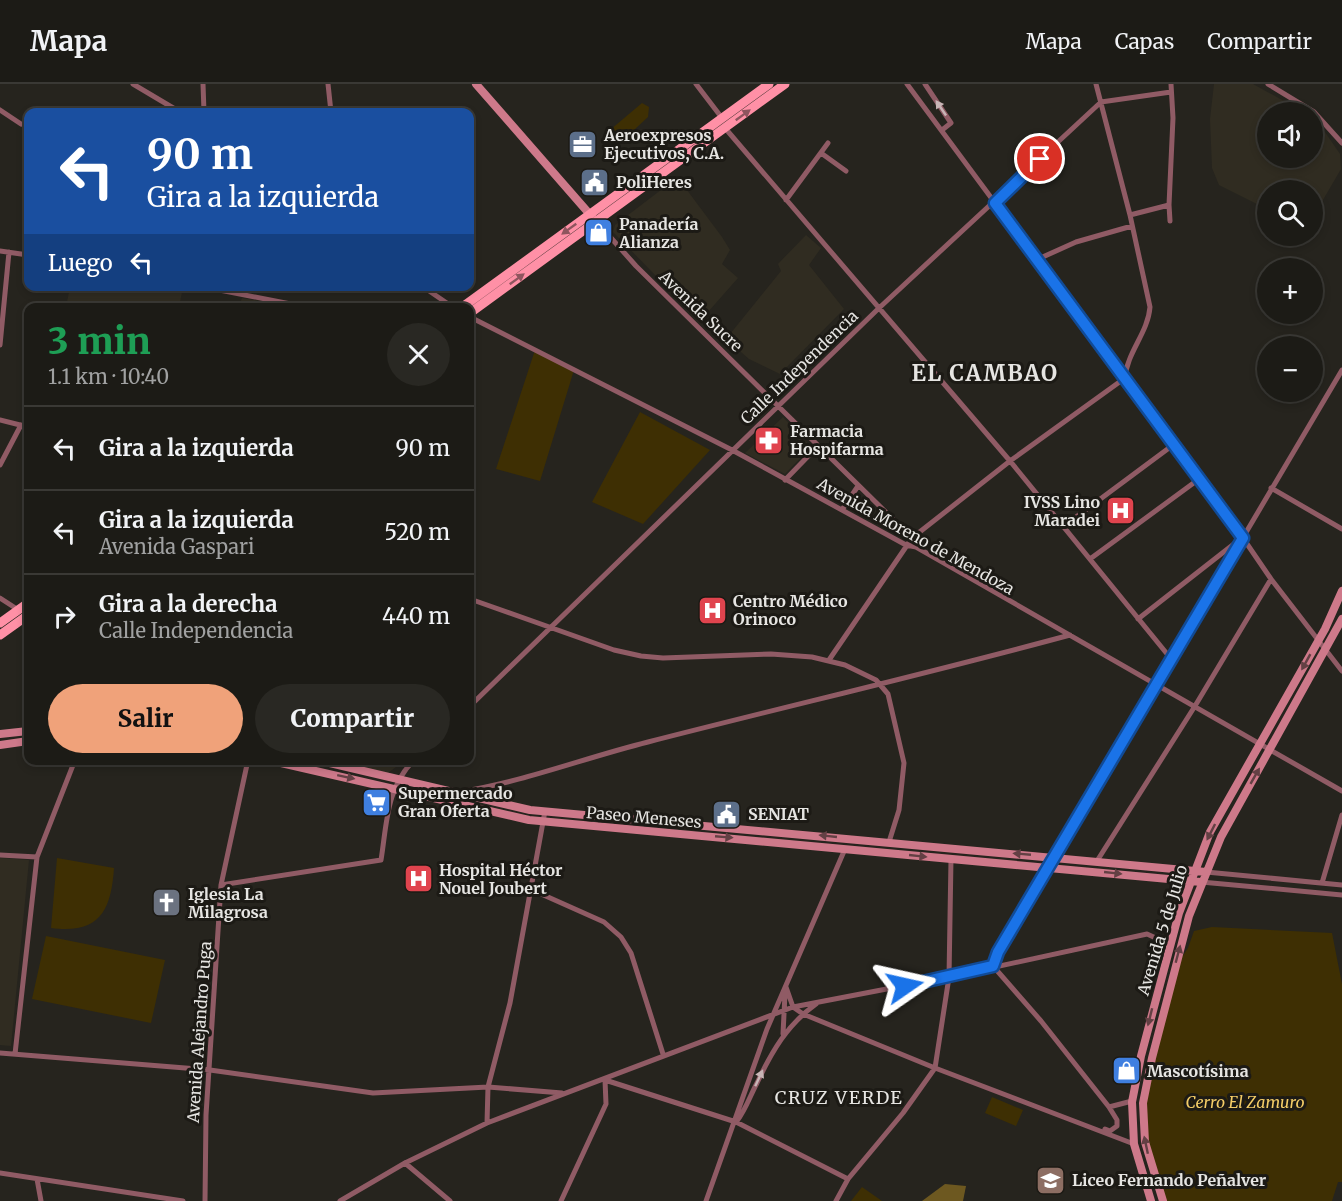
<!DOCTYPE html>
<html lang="es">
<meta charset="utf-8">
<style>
:root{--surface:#1c1b16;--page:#292823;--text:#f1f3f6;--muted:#a0a1a1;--line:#3a3935;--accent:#f0a27a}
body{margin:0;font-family:Merriweather,serif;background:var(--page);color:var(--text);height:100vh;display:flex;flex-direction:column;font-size:22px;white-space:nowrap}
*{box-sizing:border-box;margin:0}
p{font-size:20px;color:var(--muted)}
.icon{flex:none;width:33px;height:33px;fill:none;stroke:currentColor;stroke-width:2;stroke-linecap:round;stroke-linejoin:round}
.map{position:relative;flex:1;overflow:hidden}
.drawer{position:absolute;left:24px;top:219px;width:450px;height:462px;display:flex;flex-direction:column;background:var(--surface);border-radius:12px;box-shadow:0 3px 9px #0003,0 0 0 2px var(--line)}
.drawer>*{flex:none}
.hud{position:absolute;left:24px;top:24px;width:450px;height:183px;border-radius:12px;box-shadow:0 3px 9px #0003,0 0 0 2px var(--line);background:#1a4fa0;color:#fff;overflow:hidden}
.fabs{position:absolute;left:1257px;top:18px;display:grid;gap:12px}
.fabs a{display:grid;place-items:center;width:66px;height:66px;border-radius:50%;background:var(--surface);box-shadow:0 3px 9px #0003,0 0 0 2px var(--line);font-size:30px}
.pin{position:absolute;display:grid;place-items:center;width:51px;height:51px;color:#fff;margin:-26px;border:3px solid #fff;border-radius:50%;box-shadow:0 2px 6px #0007}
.me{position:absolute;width:66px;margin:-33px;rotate:79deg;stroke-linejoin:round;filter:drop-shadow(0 0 4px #0008)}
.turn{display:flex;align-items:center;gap:21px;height:126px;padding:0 24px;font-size:27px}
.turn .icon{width:78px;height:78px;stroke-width:2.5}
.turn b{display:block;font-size:42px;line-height:51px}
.then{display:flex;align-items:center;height:57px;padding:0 24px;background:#0003;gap:12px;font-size:22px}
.round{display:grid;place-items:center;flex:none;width:63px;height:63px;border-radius:32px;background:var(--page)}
.overview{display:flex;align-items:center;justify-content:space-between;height:102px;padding:0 24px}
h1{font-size:36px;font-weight:800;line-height:45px;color:#1e9e55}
.button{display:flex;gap:12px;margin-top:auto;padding:12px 24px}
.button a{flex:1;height:69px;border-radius:36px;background:var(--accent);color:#111;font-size:24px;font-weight:800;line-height:69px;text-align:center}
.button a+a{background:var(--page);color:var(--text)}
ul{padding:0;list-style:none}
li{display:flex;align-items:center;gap:18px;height:84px;padding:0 24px;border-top:2px solid var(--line)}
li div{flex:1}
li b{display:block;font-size:22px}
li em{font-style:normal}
header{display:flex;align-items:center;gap:36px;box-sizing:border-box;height:84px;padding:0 30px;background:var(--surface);border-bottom:2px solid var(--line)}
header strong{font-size:28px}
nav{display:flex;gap:33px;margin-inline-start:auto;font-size:21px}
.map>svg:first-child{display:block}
</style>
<header>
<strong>Mapa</strong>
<nav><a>Mapa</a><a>Capas</a><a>Compartir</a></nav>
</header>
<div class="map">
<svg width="1342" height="1117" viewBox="0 0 1342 1117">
<rect width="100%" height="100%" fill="#26241e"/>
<path fill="#302c21" d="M1214,0h39l51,28h-36v46h44l1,-41 3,2 24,35 1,15 -21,36 -7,3 -1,-18h-44l-1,19 -48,-24 -7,-17 -2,-49z
M674,96l7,2 41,55 8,13 -8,14 16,14 -38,43 -87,-89 2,-7z
M806,151l15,13 -12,17 35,44 -64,65 -31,-15 -23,-20 55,-68 -3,-7z
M156,202l26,6 -3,15h-113l4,-20z
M242,214l30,5 -1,4h-27l-4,-4z
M783,333l28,30 -26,27 -40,-21z
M327,677h77l-16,12z
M0,774l29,2 -18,186 -11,-1z"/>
<path fill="#3e2f03" d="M642,19l7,4 -1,10 -27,25h-10l-3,-7 2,-5z
M535,266l39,20 -34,111 -44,-12z
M640,328l70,38 -67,74 -51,-22z
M57,774l57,10c-3,44 -15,66 -63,60z
M1212,843l120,6 10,51v198h-4l-6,19h-169c-10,-30 -17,-58 -18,-90 -1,-40 23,-108 33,-148l10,-15 6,-17z
M46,852l119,24 -14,63 -119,-24z
M992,1013l31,13 -7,16 -31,-13z
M862,1103l20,14h-31z"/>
<path fill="#6d5820" d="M945,1100l21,2 -3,15h-41z"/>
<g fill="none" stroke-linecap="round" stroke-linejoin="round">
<path stroke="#905b65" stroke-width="5" d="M133,0l47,28
M203,0l1,28
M328,0l3,28
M696,0l26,34
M907,0l336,454 28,41 71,92
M925,0l26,39 -9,7
M1268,0l46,28 28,31
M0,26l21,14
M725,44l285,333 162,199
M821,69l25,18
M786,116l42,-57
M1169,121l1,16
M1130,131l39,-10 4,-87 -2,-34
M596,137l40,45 276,272 4,9
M0,167l28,4
M1036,176l40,-18 56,-16
M199,202l112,22
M422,202l32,22
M470,233l262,133 174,95 10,2 426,244
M0,261l9,-93
M0,336l28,7
M0,381l21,-40
M785,396l33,-34
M1271,404l71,41
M842,426l16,-24
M1064,442l109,-81
M1090,475l109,-80
M0,514l20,13
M470,515l144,51 27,6 22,2 108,-4 41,3 33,8 31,15 12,14 16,69 -5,47 -10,32
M1138,535l101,-79
M829,576l83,-122 98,-77 115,-83c2,-26 23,-45 25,-71l-20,-92 -34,-131
M470,622l408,-397 223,-207 70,-10
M459,708c64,-10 125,-34 189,-50 140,-36 282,-69 422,-107
M0,771l37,2
M1097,777l98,-155 76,-127
M1206,788l136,13
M1201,798l141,13
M1322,799l20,-68
M221,801l160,-25c6,-37 5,-72 33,-100
M530,805l74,33 17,15 10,16 32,101
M786,903l7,20 10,7 132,54 199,76
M783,950l2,-40
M0,969l210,17 163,23 115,-6 74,6
M15,970l22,-197 38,-97
M1132,1017l-23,6 -68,-86 -48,-55 5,-14 344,-582
M737,1037c9,-12 13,-25 20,-38 15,-32 30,-58 59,-79
M487,1039l1,-36 22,-84 35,-192
M1105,1045l5,2 7,-5v-6l-8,-13
M405,1079l45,38
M0,1089l183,28
M37,1095l4,22
M205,1117l1,-86 15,-230 27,-125
M340,1117l65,-38 82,-40 306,-116 156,-30 198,-43 11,5 9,15
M561,1117l45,-97 -1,-24 131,42 112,57
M706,1117l61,-172 78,-180
M836,1117l12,-22 55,-66 32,-45 14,-91 2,-118"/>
<path stroke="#ce798a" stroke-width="8" d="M476,0l117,134
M0,650l28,-3
M0,661l28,-4
M268,676l261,60 672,62
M317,676l213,50 676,62
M1151,1117l-17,-57 -2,-42 9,-46 38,-143 31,-81 115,-203 17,-38
M1163,1117l-18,-59 -2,-39 9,-45 37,-142 32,-79 121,-218"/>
<path stroke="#ff90a6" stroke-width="9" d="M461,224l308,-224
M470,229l315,-229
M0,539l28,-20
M0,551l28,-20"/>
</g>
<defs><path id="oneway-solid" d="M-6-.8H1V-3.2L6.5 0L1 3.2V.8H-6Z" transform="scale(1.5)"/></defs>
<g fill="#c8b5b6">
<use href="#oneway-solid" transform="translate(941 24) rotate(-124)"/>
<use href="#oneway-solid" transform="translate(759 994) rotate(-65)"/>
</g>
<g fill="#8e555e">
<use href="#oneway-solid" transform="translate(743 31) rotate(-36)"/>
<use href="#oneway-solid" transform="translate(569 145) rotate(144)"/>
<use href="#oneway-solid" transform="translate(517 195) rotate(-36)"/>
</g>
<g fill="#634044">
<use href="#oneway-solid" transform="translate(1306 578) rotate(119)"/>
<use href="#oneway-solid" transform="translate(1255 692) rotate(-60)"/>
<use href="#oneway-solid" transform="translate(346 693) rotate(12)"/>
<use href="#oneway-solid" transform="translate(1211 748) rotate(117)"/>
<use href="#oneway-solid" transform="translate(828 752) rotate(-174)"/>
<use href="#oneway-solid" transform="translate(724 753) rotate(5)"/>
<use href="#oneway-solid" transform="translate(1022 770) rotate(-175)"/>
<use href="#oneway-solid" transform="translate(918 772) rotate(6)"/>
<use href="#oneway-solid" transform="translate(1113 789) rotate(6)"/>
<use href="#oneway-solid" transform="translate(1178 870) rotate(-75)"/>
<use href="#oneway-solid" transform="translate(1150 933) rotate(104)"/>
<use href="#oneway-solid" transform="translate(1146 1061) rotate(-102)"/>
</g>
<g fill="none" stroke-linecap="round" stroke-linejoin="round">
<defs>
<path id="route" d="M905,902l88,-20 5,-14 245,-414 -248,-335 45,-44"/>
</defs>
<use href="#route" stroke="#114b97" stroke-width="15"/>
<use href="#route" stroke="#1a73e8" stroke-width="10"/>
</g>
<defs>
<symbol id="office-square" viewBox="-11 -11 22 22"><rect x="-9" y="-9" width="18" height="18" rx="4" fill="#5c6f8a" stroke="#1c1a15"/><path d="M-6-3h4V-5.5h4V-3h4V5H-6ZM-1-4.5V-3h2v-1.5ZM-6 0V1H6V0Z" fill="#fff"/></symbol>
<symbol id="civic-square" viewBox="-11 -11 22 22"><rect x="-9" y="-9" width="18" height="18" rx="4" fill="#5c6f8a" stroke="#1c1a15"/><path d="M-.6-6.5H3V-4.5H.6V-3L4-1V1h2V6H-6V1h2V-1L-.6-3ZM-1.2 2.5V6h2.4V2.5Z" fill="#fff"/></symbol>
<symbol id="shop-square" viewBox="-11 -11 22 22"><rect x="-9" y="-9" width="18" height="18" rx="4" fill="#3f7fe0" stroke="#1c1a15"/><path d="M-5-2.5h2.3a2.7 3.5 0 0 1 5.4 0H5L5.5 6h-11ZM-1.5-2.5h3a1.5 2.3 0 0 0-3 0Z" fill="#fff"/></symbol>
<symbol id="pharmacy-square" viewBox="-11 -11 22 22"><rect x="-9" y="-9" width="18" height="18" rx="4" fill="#e0444e" stroke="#1c1a15"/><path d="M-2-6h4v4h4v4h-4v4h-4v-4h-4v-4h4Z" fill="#fff"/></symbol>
<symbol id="hospital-square" viewBox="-11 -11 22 22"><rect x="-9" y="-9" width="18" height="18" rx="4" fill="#e0444e" stroke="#1c1a15"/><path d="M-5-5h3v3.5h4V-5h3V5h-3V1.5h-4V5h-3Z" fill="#fff"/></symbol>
<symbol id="supermarket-square" viewBox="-11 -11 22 22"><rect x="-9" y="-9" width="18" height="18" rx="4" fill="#3f7fe0" stroke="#1c1a15"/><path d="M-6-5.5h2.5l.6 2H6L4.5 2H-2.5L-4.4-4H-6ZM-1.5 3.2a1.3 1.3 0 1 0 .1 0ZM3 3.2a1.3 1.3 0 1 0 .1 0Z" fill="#fff"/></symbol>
<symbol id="church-square" viewBox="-11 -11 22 22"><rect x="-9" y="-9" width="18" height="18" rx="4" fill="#6b7280" stroke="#1c1a15"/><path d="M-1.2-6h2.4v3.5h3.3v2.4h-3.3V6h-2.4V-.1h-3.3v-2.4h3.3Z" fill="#fff"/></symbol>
<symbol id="school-square" viewBox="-11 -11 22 22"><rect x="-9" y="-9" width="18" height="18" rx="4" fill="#8d6e63" stroke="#1c1a15"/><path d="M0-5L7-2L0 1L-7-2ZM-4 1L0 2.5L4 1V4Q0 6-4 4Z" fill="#fff"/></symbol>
</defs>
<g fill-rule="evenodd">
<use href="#office-square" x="566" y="44" width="33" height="33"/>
<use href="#civic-square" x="578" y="82" width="33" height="33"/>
<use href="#shop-square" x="582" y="132" width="33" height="33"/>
<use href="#pharmacy-square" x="752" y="340" width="33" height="33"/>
<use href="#hospital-square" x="1104" y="410" width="33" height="33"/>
<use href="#hospital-square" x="696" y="510" width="33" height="33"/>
<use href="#supermarket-square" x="360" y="702" width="33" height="33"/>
<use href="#civic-square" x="710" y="714" width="33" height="33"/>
<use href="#hospital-square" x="402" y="778" width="33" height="33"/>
<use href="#church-square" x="150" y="802" width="33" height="33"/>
<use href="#shop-square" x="1110" y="970" width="33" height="33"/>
<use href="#school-square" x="1034" y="1080" width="33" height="33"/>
</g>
<g text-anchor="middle" stroke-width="6" stroke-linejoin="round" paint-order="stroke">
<g font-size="16" font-weight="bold" fill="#e6e5e2" stroke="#1c1a15" text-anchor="start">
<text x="604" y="57">Aeroexpresos<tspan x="604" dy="18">Ejecutivos, C.A.</tspan></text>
<text x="616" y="104">PoliHeres</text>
<text x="619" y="146">Panadería<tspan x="619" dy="18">Alianza</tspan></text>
<text x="790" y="353">Farmacia<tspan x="790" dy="18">Hospifarma</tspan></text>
<text x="1100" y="424" text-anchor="end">IVSS Lino<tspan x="1100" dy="18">Maradei</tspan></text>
<text x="733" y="523">Centro Médico<tspan x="733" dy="18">Orinoco</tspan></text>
<text x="398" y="715">Supermercado<tspan x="398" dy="18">Gran Oferta</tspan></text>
<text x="748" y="736">SENIAT</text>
<text x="439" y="792">Hospital Héctor<tspan x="439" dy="18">Nouel Joubert</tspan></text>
<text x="188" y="816">Iglesia La<tspan x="188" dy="18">Milagrosa</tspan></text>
<text x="1147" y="993">Mascotísima</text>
<text x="1072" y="1102">Liceo Fernando Peñalver</text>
</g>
<g font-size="16" fill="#e6e5e2" stroke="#1c1a15">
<text transform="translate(701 227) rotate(44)" y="6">Avenida Sucre</text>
<text transform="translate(799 283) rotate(-44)" y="6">Calle Independencia</text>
<text transform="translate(916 452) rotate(29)" y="6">Avenida Moreno de Mendoza</text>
<text transform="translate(644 733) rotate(5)" y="6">Paseo Meneses</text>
<text transform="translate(1162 846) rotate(-73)" y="6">Avenida 5 de Julio</text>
<text transform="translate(199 948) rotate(-86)" y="6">Avenida Alejandro Puga</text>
</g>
<g font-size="16" font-style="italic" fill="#f4cd67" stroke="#1c1a15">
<text x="1245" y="1024">Cerro El Zamuro</text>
</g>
<g font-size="18" letter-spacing="1.5" fill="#e6e5e2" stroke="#1c1a15">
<text x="839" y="1020">CRUZ VERDE</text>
</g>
<g font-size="22" font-weight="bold" letter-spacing="1.5" fill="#e6e5e2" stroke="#1c1a15">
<text x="985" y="297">EL CAMBAO</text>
</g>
</g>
</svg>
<div class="fabs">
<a><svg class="icon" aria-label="sound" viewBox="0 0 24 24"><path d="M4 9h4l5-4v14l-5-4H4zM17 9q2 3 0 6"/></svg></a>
<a><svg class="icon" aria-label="search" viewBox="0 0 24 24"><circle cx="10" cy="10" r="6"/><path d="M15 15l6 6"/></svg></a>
<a>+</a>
<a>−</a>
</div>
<div class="pin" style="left:1040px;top:75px;background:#d93025"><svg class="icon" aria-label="arrive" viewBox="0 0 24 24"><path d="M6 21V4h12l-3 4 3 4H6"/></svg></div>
<svg class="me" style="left:905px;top:902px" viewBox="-20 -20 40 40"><path d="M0-17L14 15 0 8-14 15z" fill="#1a73e8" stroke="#fff" stroke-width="4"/></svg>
<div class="hud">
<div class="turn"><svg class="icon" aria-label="left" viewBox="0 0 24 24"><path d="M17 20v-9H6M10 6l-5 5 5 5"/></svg><div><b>90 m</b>Gira a la izquierda</div></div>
<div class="then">Luego<svg class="icon" aria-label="left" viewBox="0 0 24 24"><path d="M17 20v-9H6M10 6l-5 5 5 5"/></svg></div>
</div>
<section class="drawer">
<div class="overview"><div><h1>3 min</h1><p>1.1 km · 10:40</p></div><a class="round"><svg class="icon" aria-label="close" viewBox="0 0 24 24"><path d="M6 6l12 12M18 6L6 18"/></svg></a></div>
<ul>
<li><svg class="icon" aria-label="left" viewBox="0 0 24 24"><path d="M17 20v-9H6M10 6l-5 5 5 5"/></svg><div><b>Gira a la izquierda</b></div><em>90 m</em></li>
<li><svg class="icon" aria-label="left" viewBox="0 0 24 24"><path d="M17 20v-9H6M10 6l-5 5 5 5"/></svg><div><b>Gira a la izquierda</b><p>Avenida Gaspari</p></div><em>520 m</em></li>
<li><svg class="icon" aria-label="right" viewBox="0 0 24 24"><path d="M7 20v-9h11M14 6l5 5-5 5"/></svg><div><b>Gira a la derecha</b><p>Calle Independencia</p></div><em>440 m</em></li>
</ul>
<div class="button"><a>Salir</a><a>Compartir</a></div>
</section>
</div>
